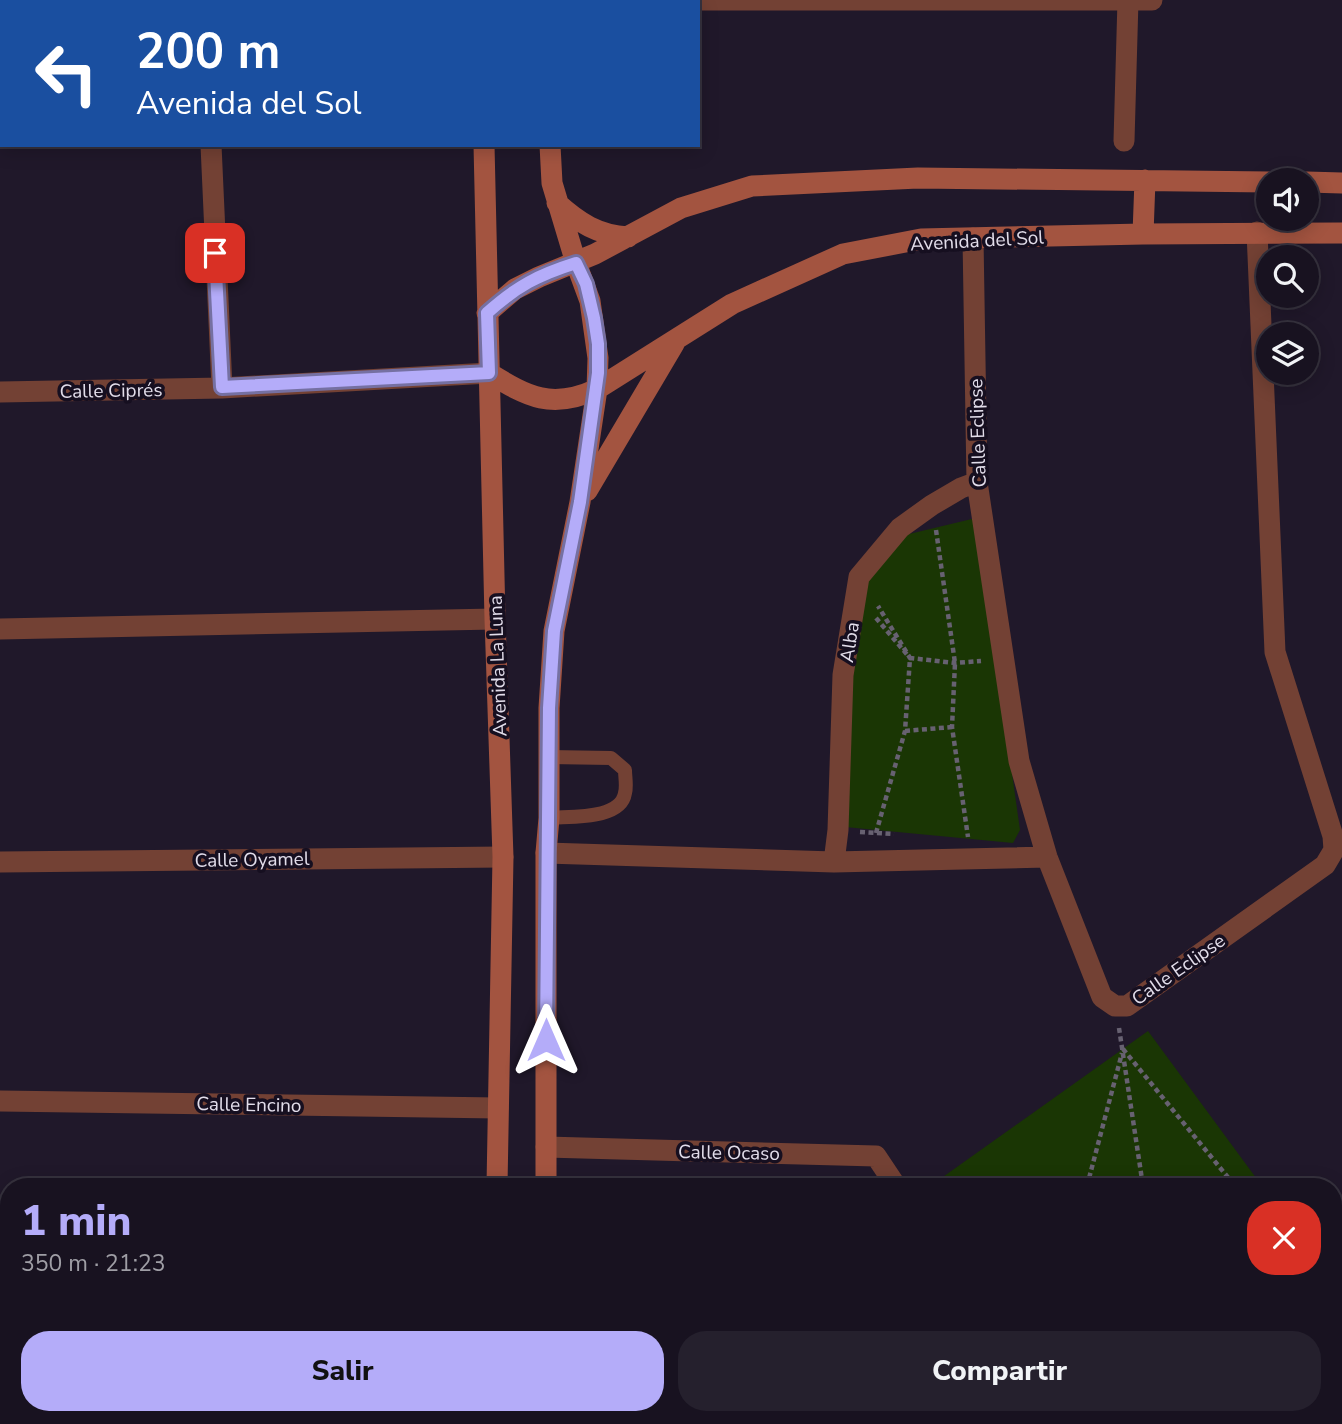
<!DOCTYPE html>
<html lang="es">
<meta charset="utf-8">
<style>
:root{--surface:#181220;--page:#25202d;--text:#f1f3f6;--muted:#9f9ea5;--line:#36323e;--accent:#b4acf9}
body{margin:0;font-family:"Nunito Sans",sans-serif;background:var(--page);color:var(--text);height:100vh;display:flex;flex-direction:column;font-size:26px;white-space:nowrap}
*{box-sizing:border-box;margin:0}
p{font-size:23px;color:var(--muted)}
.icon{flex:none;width:38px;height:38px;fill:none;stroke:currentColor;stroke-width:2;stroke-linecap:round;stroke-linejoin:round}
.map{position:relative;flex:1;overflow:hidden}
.panel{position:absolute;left:0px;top:1178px;width:1342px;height:247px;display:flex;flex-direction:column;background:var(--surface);border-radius:28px 28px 0 0;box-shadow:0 4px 18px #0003,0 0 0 2px var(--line)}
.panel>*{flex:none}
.guide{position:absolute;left:0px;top:0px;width:700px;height:147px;box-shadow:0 4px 18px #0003,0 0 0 2px var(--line);background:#1a4fa0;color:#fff;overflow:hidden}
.buttons{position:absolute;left:1256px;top:168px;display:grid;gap:14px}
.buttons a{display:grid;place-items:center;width:63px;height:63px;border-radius:50%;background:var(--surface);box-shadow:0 4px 18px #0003,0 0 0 2px var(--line);font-size:35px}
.pin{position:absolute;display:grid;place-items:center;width:60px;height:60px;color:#fff;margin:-30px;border-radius:14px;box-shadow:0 4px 10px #0006}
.me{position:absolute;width:77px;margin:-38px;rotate:0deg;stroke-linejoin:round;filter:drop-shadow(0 0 5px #0008)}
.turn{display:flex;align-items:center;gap:24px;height:147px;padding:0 21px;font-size:32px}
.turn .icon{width:91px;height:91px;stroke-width:2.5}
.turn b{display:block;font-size:49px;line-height:60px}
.round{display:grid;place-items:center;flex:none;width:74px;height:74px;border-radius:28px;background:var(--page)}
.overview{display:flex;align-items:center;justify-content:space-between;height:119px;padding:0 21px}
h1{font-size:42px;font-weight:800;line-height:52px;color:var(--accent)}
.cta{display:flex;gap:14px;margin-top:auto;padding:14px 21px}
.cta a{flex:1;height:80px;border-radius:28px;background:var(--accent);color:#111;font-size:28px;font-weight:800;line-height:80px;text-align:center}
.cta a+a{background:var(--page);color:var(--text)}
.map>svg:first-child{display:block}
</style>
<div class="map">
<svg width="1342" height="1424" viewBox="0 0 1342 1424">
<rect width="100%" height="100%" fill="#20182a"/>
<path fill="#1a3604" d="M976,518l44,312 -7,13 -168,-16 2,-149 17,-98 41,-45z
M1148,1031l114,155h-317l-5,-7z
M1334,1284l8,12v52l-8,6z
M0,1374h9v42h178v8h-187z
M1113,1416h136l-12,8h-118z"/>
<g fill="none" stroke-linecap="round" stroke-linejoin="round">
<path stroke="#676171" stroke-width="4.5" stroke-dasharray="5 3.5" stroke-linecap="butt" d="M936,530l19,133 -3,64 16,110
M876,618l34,40 -32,-52
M905,731l47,-4
M860,832l34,2
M876,833l29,-102 5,-73 45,5 26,-2
M1119,1028l24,158
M1123,1049l112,137
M1087,1186l35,-133
M1334,1308l8,10
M1334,1354l8,-6
M1193,1424l5,-8
M1237,1424l12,-8"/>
<path stroke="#734134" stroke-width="14" d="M549,757l62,1 14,12c0,7 2,16 0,23 -4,27 -55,23 -76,25"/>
<path stroke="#734134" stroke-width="21" d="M656,0h496
M0,84h2
M1124,141l4,-141
M211,145l11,243
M973,238l4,244 42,279 28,96 55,140 13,9h12l198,-141 9,-15 -1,-14 -58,-184 -18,-420
M0,392l222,-4 267,-15
M0,629l495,-10
M546,853l288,9 213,-5
M0,862l503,-5
M834,862l4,-32 5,-155 16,-98 41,-49 32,-23 29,-17 16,-6
M0,1101l498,7
M546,1147l330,9 20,30
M0,1351l9,1
M1334,1391l8,-7
M1334,1412l8,6
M202,1416v8
M1048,1416l6,8
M548,1422l71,2
M987,1424l12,-8
M1289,1424l12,-8"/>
<path stroke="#a35440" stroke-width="21" d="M481,0v2
M539,0l1,2
M484,145l11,474 8,238 -6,329
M1307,182l35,1
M557,203c22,20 41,32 71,34
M1143,234l2,-54
M487,313l28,-24 24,-12 56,-23 86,-46 71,-22 166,-8 351,4
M489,373c39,24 63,37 108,16l135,-85 111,-50 78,-15 222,-5 199,-1
M587,491l87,-147
M546,1186v-333l3,-35v-110l5,-77 26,-129 17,-113 1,-31 -8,-57 -14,-38 -24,-80 -2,-38
M493,1424v-8
M548,1424v-8"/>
</g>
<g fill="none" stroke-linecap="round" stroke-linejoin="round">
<defs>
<path id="route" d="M215,253l7,134 267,-14 -2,-60c30,-27 51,-38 89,-50l10,21 8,34 4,26v29l-18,129 -26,129 -5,77 -3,332"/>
</defs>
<use href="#route" stroke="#7570a2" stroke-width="18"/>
<use href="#route" stroke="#b4acf9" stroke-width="12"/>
</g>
<g text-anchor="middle" stroke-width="7" stroke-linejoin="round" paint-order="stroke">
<g font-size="19" fill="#e2ddea" stroke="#160f20">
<text transform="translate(977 240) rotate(-3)" y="7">Avenida del Sol</text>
<text transform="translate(111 390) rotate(-1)" y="7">Calle Ciprés</text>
<text transform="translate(977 433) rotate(-92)" y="7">Calle Eclipse</text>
<text transform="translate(849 642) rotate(-81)" y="7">Alba</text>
<text transform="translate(497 666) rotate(-92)" y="7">Avenida La Luna</text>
<text transform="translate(252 859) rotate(-1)" y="7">Calle Oyamel</text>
<text transform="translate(1178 969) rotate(-35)" y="7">Calle Eclipse</text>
<text transform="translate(249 1104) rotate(1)" y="7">Calle Encino</text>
<text transform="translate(729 1152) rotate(1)" y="7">Calle Ocaso</text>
</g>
</g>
</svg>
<div class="buttons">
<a><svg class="icon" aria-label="sound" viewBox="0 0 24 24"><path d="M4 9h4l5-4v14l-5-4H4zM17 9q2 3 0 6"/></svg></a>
<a><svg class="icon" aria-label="search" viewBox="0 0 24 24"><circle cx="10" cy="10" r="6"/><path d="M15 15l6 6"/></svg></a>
<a><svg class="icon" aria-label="layers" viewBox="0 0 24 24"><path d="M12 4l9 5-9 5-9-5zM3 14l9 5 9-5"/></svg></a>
</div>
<div class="pin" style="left:215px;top:253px;background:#d93025"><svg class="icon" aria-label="arrive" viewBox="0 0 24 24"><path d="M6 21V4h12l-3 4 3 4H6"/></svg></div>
<svg class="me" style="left:546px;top:1040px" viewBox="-20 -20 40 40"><path d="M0-17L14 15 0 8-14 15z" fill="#b4acf9" stroke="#fff" stroke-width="4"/></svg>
<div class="guide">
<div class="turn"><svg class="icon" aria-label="left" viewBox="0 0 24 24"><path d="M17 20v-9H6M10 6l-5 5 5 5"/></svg><div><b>200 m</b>Avenida del Sol</div></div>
</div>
<section class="panel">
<div class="overview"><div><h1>1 min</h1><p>350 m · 21:23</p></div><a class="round" style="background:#d93025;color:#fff"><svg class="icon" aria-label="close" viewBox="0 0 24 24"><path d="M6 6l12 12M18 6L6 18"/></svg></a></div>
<div class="cta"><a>Salir</a><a>Compartir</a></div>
</section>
</div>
